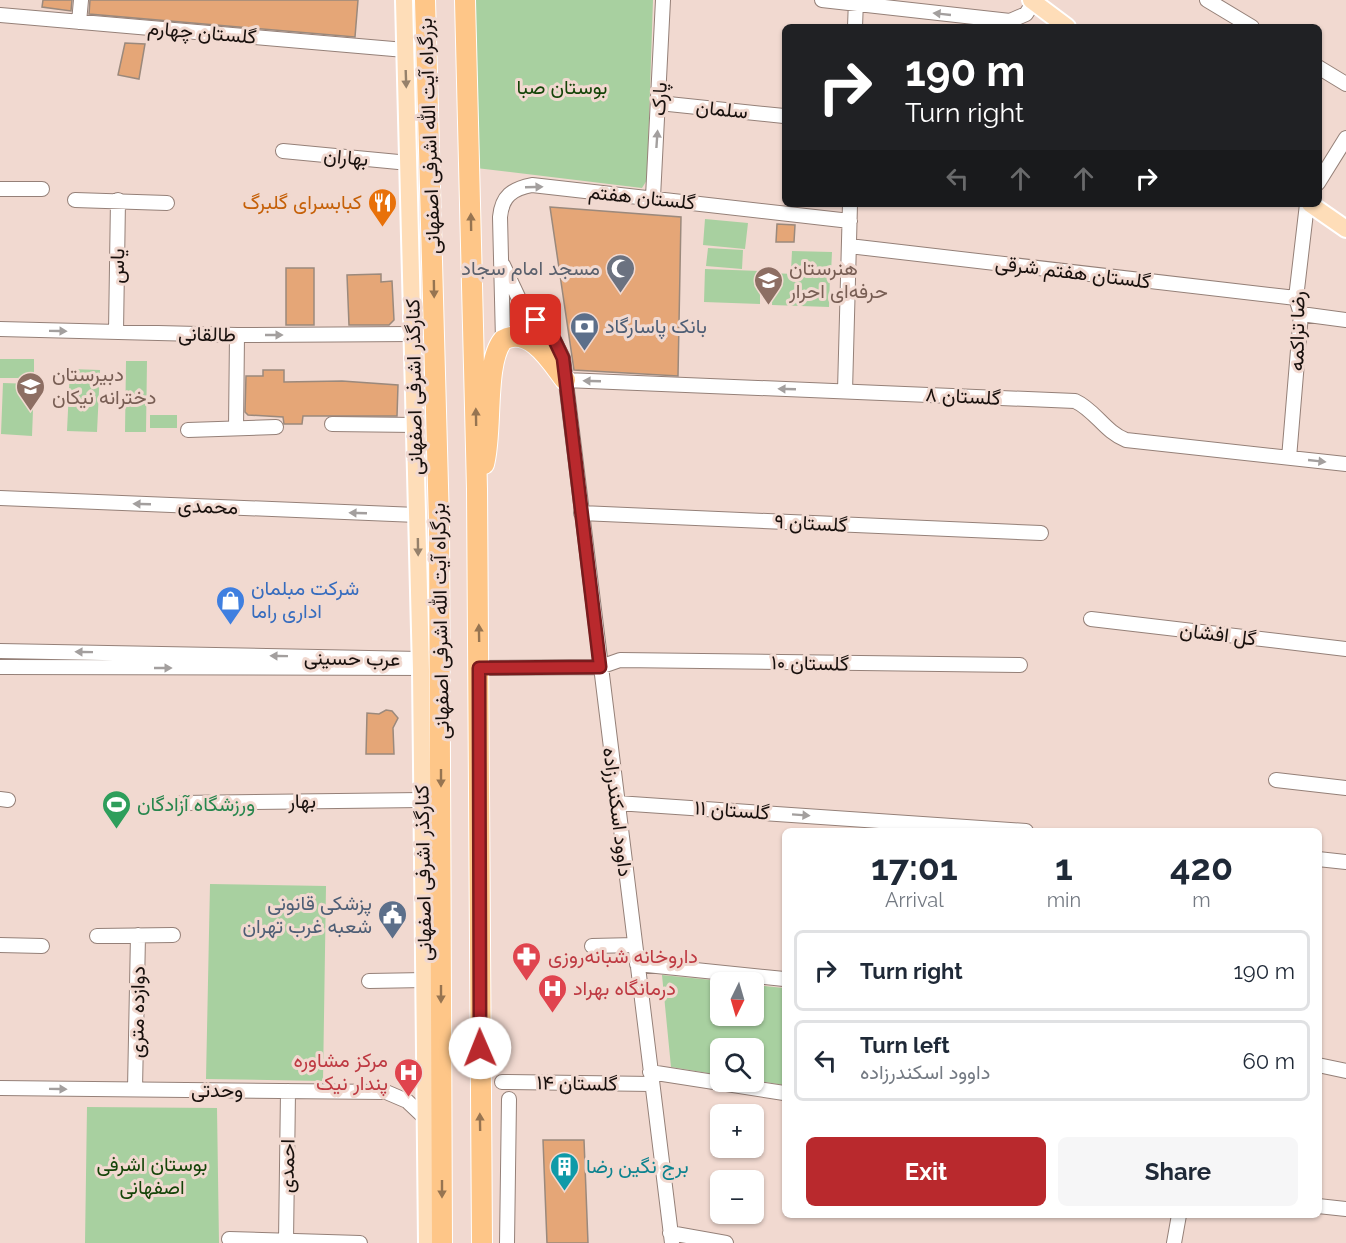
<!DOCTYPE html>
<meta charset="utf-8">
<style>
:root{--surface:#fff;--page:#f6f6f7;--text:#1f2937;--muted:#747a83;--line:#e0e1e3;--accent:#b9292d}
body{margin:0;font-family:Raleway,Vazirmatn,sans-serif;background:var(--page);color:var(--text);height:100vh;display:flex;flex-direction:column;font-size:22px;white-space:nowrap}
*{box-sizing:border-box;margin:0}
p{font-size:20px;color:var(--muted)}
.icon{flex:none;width:33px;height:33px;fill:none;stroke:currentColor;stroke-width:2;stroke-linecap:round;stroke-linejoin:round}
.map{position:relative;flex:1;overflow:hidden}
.drawer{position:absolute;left:782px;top:828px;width:540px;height:390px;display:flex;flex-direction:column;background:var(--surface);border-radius:9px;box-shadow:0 2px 4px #0004}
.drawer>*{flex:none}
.hud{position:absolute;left:782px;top:24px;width:540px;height:183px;border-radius:9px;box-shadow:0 2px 4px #0004;background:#202124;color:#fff;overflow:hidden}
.needle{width:39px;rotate:185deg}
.buttons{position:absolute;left:710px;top:972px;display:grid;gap:12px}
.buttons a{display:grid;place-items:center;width:54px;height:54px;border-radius:9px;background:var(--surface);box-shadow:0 2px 4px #0004;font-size:30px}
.pin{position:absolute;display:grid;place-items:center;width:51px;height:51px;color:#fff;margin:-26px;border-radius:12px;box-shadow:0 3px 9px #0006}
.me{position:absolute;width:66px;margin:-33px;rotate:359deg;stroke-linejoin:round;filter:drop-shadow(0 0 4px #0008)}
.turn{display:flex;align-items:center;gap:21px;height:126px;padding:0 24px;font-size:27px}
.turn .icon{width:78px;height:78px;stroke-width:2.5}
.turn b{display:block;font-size:42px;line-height:51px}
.lanes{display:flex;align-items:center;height:57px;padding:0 24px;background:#0003;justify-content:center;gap:30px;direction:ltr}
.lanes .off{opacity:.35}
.eta{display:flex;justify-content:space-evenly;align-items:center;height:102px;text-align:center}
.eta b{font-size:36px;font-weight:700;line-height:42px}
.primary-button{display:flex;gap:12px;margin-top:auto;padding:12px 24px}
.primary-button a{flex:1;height:69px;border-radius:9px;background:var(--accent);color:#fff;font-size:24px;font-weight:700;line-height:69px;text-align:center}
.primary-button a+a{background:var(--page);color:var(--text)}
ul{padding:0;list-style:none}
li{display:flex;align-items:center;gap:18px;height:81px;margin:0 12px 9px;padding:0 12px;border:3px solid var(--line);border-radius:9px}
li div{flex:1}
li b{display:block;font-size:22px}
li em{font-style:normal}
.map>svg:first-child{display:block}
</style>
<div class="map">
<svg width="1346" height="1243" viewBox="0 0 1346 1243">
<rect width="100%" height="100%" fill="#f1d9d0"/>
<path fill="#a8d0a0" d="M473,0h180l-6,180 -5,8 -166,-20z
M705,219l43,4 -3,26 -42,-4z
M708,248l35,2 -1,19 -36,-3z
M792,251l40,1 -1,21 -40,-2z
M705,269l55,2v33l-56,-2z
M773,273l57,3 -1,31 -57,-2z
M0,359h34v19h-34z
M126,361h21l-1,71h-21z
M70,369l30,1 -3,62 -30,-1z
M3,383l31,1 -2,52 -31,-2z
M150,415h27v13h-27z
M210,884l116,2 -3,195 -117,-2z
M662,975l70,7h-12v34h33v-31l31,3v97l-31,-5v-32h-33v27l-49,-8z
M87,1107l130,1 2,135h-134z"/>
<path fill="#e5a677" stroke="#9b897c" stroke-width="1.5" d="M43,0h29l-1,11 -29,-4z
M90,0h268l-3,37 -266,-23z
M125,43l20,1 -6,35 -21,-4z
M550,207l131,10 -3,159 -104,-6z
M777,224l18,1 -1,17h-18z
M286,268h28v57h-28z
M381,274v8l11,-1 2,39 -5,5h-40l-2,-50z
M263,370h21v12l58,-1 56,4 -1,31h-94l-1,8h-18l-1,-7 -35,-2 -3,-3 1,-36h17z
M386,710l6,1 6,7 -5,10 1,26h-28l1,-41 12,1z
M543,1140h41l4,103h-41z"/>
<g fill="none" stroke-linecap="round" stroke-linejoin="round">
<defs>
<path id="minor" d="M822,0l188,21 16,-7 9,-14
M1207,0l45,27
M0,15l405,35
M79,22l2,-22
M855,27l1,-27
M1318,67l28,17
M659,103l125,13
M283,151l126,12
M1318,183l28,-45
M0,189h42
M653,197l10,-197
M75,200l92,3
M849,246l447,52
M503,265l16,34 35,41 9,18 109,885
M1301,314l45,6
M0,329l237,6 177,-1
M116,332l2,-132
M503,340l-3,-123c2,-21 12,-28 32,-32l318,36
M565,380l510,21c20,9 30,31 51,39l220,24
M845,391l5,-187
M332,424l83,1
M236,428l1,-93
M188,430l88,-3
M1289,458l12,-144 -5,-16 11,-94
M0,498l417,17
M581,513l460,20
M1091,619l255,30
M0,651l420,8 21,7
M0,667l430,1
M479,668l121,-1 20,-7 400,5
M1276,780l70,8
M0,799l8,1
M182,803l240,-3
M617,803l409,28
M1318,859l28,3
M97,936l76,-1
M0,945l42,1
M592,946l43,-1
M637,964l147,15
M369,981l56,-1
M1318,1065l28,6
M650,1072l134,21
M502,1082l150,2
M0,1088l386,4 21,9 18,17
M135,1089l3,-154
M1318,1206l28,3
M670,1233l56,10
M229,1239l131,4
M286,1241l2,-150
M507,1243l2,-144
M1174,1243l5,-28"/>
<path id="major" d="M404,0l17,670 6,573
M1031,0l36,27
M1310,204l36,25"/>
<path id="highway" d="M425,0l14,523 3,720
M465,0l12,489 5,754
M484,464c9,-33 0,-101 19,-124 27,-15 49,23 62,40"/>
</defs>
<use href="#minor" stroke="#958078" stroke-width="16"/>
<use href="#major" stroke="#fff" stroke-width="20"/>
<use href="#highway" stroke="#fff" stroke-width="22"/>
<use href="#minor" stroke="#fff" stroke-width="14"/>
<use href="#major" stroke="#feddb8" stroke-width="16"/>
<use href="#highway" stroke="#fec688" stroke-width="20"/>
</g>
<defs><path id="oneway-solid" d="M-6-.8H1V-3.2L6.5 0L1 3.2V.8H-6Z" transform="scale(1.5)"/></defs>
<g fill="#a39f9e">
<use href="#oneway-solid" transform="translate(942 14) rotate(-174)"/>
<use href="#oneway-solid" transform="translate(657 139) rotate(-86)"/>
<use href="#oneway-solid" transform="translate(534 187) rotate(-2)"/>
<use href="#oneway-solid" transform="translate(58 331) rotate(1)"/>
<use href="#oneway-solid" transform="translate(274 335)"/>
<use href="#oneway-solid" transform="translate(592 381) rotate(-178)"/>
<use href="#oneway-solid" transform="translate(787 389) rotate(-178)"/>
<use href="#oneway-solid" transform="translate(1317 461) rotate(6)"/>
<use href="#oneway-solid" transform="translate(142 504) rotate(-178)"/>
<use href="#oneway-solid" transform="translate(358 513) rotate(-178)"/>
<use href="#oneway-solid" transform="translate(84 652) rotate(-179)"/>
<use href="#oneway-solid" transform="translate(279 656) rotate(-179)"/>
<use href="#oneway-solid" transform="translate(163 668)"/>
<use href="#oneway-solid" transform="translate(801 815) rotate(4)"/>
<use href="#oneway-solid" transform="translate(58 1089) rotate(1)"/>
</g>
<g fill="#96816b">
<use href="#oneway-solid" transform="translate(406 79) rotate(88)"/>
<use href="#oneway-solid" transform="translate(418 547) rotate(89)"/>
</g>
<g fill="#967451">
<use href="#oneway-solid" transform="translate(471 222) rotate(-91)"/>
<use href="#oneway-solid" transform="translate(434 289) rotate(89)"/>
<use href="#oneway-solid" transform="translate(476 417) rotate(-91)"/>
<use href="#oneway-solid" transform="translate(479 633) rotate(-91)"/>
<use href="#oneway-solid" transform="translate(441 778) rotate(90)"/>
<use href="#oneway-solid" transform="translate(441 994) rotate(90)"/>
<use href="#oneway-solid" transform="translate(480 1122) rotate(-91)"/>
<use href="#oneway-solid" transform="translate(442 1189) rotate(90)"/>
</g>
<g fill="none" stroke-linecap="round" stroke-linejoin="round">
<defs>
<path id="route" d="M480,1048l-1,-380 121,-1 -37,-309 -9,-19 -18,-19"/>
</defs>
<use href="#route" stroke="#781b1d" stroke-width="15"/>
<use href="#route" stroke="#b9292d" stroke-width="10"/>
</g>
<defs>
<symbol id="restaurant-pin" viewBox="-11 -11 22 30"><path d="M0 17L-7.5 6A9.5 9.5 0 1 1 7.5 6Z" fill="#e8710a" stroke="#f1d9d0"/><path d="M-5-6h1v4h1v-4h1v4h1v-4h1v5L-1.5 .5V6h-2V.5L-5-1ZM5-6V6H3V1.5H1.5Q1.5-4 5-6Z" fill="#fff"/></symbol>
<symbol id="mosque-pin" viewBox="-11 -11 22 30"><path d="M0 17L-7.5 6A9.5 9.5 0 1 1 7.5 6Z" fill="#6b7280" stroke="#f1d9d0"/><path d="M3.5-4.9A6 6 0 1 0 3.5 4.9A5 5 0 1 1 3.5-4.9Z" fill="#fff"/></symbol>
<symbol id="school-pin" viewBox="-11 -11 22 30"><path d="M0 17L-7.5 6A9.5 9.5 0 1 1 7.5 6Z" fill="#8d6e63" stroke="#f1d9d0"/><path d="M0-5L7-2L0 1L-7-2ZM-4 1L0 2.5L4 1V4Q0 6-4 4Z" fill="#fff"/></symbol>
<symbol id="bank-pin" viewBox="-11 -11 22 30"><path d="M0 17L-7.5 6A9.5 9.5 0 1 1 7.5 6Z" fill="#5c6f8a" stroke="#f1d9d0"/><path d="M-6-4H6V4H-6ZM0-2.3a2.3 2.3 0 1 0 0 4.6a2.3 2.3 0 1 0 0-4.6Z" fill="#fff"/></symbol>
<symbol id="shop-pin" viewBox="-11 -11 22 30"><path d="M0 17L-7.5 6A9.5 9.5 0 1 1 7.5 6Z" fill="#3f7fe0" stroke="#f1d9d0"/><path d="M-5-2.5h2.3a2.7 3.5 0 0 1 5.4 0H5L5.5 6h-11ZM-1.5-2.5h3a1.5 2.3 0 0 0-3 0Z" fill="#fff"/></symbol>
<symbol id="stadium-pin" viewBox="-11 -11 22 30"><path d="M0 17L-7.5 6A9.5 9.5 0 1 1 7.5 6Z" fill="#2e9e5b" stroke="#f1d9d0"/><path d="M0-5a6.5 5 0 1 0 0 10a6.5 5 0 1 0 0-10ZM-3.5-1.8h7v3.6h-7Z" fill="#fff"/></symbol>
<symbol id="civic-pin" viewBox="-11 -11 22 30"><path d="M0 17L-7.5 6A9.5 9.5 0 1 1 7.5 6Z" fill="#5c6f8a" stroke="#f1d9d0"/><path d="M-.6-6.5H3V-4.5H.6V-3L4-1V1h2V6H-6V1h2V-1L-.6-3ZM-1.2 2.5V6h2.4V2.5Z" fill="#fff"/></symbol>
<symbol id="pharmacy-pin" viewBox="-11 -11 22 30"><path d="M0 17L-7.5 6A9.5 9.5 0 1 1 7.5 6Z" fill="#e0444e" stroke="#f1d9d0"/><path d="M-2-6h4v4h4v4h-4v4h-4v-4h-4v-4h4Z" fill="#fff"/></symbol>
<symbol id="hospital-pin" viewBox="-11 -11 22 30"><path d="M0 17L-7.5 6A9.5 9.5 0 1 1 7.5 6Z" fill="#e0444e" stroke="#f1d9d0"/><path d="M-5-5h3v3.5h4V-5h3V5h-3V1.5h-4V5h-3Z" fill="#fff"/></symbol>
<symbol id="building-pin" viewBox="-11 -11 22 30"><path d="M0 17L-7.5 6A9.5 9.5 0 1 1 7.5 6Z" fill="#0f9aa8" stroke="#f1d9d0"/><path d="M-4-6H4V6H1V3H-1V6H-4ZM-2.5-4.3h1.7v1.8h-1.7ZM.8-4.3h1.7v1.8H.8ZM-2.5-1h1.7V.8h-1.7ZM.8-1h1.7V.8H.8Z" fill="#fff"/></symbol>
</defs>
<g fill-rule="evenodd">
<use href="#restaurant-pin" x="366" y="186" width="33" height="45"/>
<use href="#mosque-pin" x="604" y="252" width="33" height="45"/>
<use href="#school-pin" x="752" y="264" width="33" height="45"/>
<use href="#bank-pin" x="568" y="310" width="33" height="45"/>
<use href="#school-pin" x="14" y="370" width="33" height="45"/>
<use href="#shop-pin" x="214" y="584" width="33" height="45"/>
<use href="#stadium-pin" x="100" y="788" width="33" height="45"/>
<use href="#civic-pin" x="376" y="898" width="33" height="45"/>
<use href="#pharmacy-pin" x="510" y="940" width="33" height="45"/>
<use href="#hospital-pin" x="536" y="972" width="33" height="45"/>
<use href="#hospital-pin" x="392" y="1056" width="33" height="45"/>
<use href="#building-pin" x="548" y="1150" width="33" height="45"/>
</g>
<g text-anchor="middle" stroke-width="6" stroke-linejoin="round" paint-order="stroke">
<g font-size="20" fill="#18100d" stroke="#f1d9d0">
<text transform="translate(202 32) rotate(5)" y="7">گلستان چهارم</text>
<text transform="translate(659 99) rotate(-87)" y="7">پارک</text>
<text transform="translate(722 109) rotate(6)" y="7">سلمان</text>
<text transform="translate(429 136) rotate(-92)" y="7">بزرگراه آیت الله اشرفی اصفهانی</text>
<text transform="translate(346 157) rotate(5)" y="7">بهاران</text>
<text transform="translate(642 197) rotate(6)" y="7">گلستان هفتم</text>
<text transform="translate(117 266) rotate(-89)" y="7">یاس</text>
<text transform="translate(1073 272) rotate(7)" y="7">گلستان هفتم شرقی</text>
<text transform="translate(1297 331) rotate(-89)" y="7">رضا تراکمه</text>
<text transform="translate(207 334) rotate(1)" y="7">طالقانی</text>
<text transform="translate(414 387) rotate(-91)" y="7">کنارگذر اشرفی اصفهانی</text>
<text transform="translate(963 396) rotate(3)" y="7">گلستان ٨</text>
<text transform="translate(208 506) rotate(2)" y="7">محمدی</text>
<text transform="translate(811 523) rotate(3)" y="7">گلستان ۹</text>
<text transform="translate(440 621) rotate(-91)" y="7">بزرگراه آیت الله اشرفی اصفهانی</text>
<text transform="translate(1218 634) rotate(7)" y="7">گل افشان</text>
<text transform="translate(352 658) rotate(1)" y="7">عرب حسینی</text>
<text transform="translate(810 663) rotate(1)" y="7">گلستان ۱۰</text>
<text transform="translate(302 801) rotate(-1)" y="7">بهار</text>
<text transform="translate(732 810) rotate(4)" y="7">گلستان ۱۱</text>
<text transform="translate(618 812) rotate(83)" y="7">داوود اسکندرزاده</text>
<text transform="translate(423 873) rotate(-91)" y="7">کنارگذر اشرفی اصفهانی</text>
<text transform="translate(137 1012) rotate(-89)" y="7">دوازده متری</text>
<text transform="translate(577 1083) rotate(1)" y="7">گلستان ۱۴</text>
<text x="217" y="1097">وحدتی</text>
<text transform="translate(287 1166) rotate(-89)" y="7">احمدی</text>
</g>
<g font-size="20" fill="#144408" stroke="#f1d9d0">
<text x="562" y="94">بوستان صبا</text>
<text x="152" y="1171">بوستان اشرفی<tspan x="152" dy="23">اصفهانی</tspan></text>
</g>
<g font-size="20" fill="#c56008" stroke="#f1d9d0" text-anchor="end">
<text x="362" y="209">کبابسرای گلبرگ</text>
</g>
<g font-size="20" fill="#5b616d" stroke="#f1d9d0" text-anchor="end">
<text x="600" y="275">مسجد امام سجاد</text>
</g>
<g font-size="20" fill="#785e54" stroke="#f1d9d0" text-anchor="start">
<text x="789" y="275">هنرستان<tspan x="789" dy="23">حرفه‌ای احرار</tspan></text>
<text x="52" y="381">دبیرستان<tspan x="52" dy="23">دخترانه نیکان</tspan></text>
</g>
<g font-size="20" fill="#4e5e75" stroke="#f1d9d0" text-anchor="start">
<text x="605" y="333">بانک پاسارگاد</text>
<text x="372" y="910" text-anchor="end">پزشکی قانونی<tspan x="372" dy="23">شعبه غرب تهران</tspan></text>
</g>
<g font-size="20" fill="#366cbe" stroke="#f1d9d0" text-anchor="start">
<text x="251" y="595">شرکت مبلمان<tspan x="251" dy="23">اداری راما</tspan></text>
</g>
<g font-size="20" fill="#27864d" stroke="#f1d9d0" text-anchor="start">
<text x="137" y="811">ورزشگاه آزادگان</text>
</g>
<g font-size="20" fill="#be3a42" stroke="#f1d9d0" text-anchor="start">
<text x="548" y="963">داروخانه شبانه‌روزی</text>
<text x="573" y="995">درمانگاه بهراد</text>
<text x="388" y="1067" text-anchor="end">مرکز مشاوره<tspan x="388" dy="23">پندار نیک</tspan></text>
</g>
<g font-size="20" fill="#0d838f" stroke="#f1d9d0" text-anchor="start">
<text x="586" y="1173">برج نگین رضا</text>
</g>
</g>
</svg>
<div class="buttons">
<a><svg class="needle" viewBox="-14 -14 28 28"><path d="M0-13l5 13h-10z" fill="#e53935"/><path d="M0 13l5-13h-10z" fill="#747a83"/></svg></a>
<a><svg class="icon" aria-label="search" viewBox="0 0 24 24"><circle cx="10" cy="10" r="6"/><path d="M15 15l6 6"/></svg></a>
<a>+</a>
<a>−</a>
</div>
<div class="pin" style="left:536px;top:320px;background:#d93025"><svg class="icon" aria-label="arrive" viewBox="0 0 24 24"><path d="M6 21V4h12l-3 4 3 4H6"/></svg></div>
<svg class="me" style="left:480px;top:1048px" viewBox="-20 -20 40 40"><circle r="19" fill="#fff"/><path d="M0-13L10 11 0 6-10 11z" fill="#b9292d"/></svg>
<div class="hud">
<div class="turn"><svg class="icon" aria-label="right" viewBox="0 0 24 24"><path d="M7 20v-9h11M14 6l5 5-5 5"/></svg><div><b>190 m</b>Turn right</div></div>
<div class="lanes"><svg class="icon off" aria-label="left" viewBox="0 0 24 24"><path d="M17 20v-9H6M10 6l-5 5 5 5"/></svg><svg class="icon off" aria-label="ahead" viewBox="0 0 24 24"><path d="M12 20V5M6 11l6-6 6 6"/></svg><svg class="icon off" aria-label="ahead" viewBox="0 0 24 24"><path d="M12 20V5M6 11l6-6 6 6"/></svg><svg class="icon" aria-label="right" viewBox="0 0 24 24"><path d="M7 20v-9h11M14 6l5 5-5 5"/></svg></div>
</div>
<section class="drawer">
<div class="eta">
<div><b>17:01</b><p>Arrival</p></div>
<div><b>1</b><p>min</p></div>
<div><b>420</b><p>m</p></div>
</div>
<ul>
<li><svg class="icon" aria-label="right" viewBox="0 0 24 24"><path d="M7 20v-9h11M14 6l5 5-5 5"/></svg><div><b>Turn right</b></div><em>190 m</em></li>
<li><svg class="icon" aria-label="left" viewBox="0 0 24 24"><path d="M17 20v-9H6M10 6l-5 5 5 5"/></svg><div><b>Turn left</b><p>داوود اسکندرزاده</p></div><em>60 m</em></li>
</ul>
<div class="primary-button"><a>Exit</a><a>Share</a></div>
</section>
</div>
